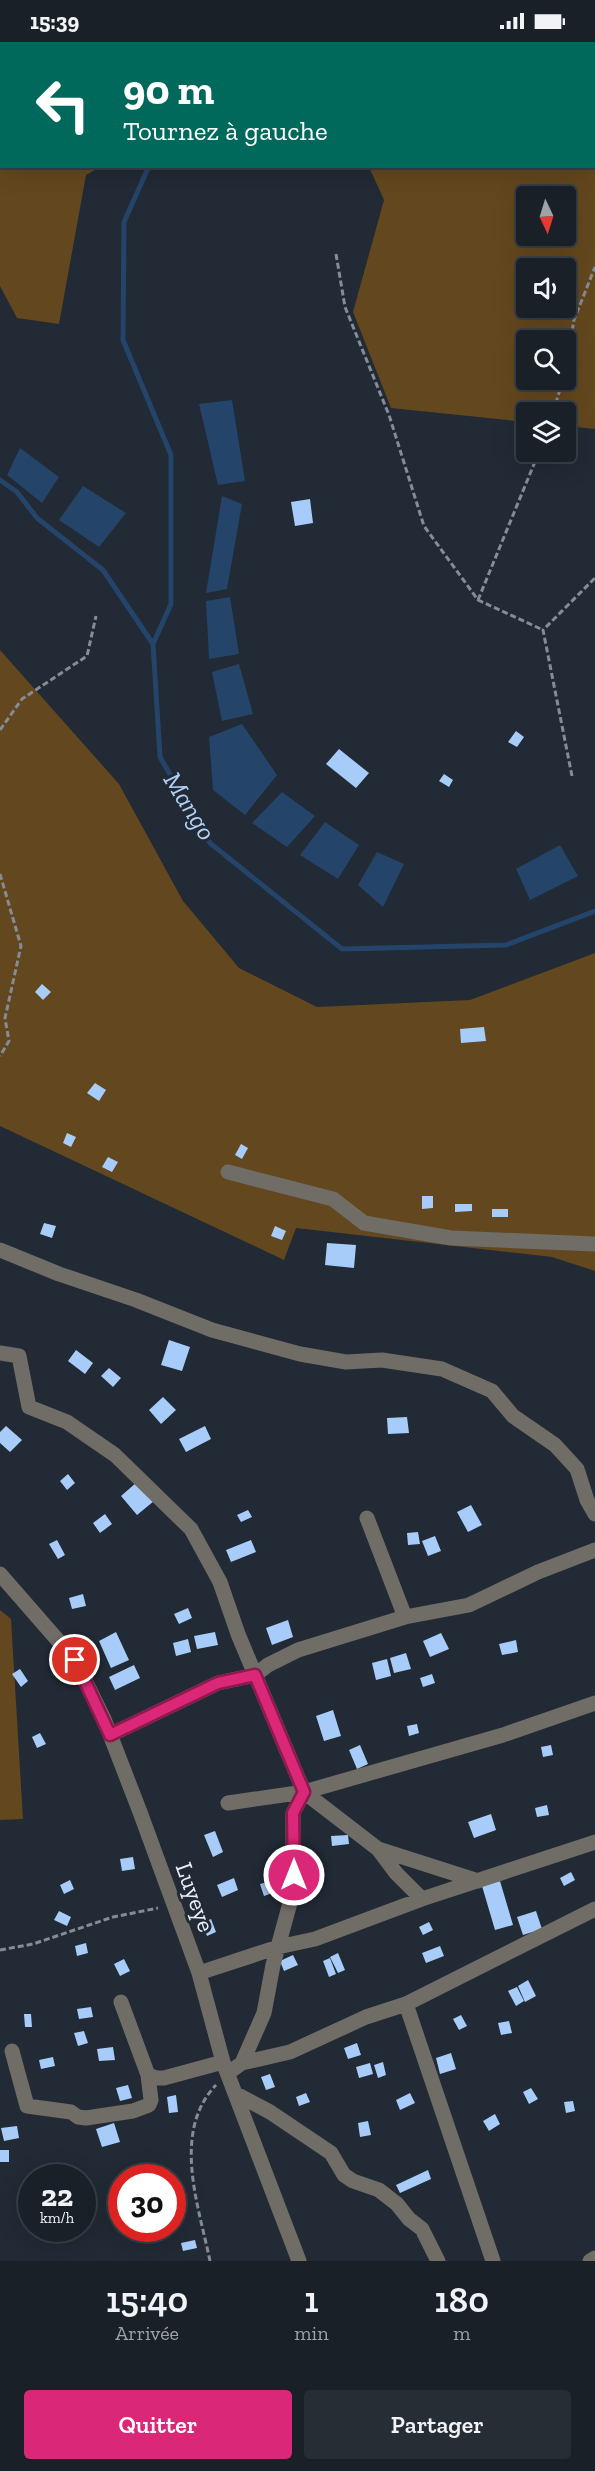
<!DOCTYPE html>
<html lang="fr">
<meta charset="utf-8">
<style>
:root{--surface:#192028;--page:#262d34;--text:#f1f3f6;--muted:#9fa3a8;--line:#373e45;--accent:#db2777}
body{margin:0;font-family:"Zilla Slab",serif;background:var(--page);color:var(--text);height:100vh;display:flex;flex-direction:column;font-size:22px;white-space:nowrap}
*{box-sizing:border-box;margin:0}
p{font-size:20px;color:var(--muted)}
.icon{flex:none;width:33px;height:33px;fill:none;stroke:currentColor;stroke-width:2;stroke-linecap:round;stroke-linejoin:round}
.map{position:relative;height:2219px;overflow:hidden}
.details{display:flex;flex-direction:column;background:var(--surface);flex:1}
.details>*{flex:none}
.guide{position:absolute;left:0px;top:0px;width:596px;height:126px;box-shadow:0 6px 24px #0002,0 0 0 2px var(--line);background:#00695c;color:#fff;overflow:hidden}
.needle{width:39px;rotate:176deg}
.fabs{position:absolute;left:516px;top:144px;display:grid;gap:12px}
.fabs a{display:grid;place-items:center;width:60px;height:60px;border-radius:6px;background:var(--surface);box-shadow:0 6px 24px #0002,0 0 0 2px var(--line);font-size:30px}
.speed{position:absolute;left:18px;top:2122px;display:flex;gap:12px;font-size:30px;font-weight:700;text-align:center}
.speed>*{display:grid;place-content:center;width:78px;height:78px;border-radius:50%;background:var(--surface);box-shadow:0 6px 24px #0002,0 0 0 2px var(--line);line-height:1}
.speed small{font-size:15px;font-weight:400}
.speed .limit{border:9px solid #d22;background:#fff;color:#111}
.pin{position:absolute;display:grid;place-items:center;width:51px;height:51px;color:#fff;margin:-26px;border:3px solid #fff;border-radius:50%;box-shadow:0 2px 6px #0007}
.me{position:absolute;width:66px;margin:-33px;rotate:0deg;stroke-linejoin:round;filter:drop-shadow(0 0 4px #0008)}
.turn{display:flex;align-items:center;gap:21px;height:126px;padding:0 24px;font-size:27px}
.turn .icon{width:78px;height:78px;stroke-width:2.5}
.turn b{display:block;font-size:42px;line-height:51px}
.eta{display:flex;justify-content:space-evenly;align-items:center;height:102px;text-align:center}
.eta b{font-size:36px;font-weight:600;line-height:42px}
.button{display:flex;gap:12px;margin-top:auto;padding:12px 24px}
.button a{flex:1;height:69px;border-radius:6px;background:var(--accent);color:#fff;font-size:24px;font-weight:600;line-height:69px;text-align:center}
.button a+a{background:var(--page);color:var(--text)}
.status{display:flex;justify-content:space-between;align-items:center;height:42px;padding:0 30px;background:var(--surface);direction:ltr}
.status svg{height:16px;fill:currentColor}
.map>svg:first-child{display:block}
</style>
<div class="status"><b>15:39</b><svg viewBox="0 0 49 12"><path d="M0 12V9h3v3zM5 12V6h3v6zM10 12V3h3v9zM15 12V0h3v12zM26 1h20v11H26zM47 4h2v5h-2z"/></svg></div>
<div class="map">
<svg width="595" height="2219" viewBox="0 0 595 2219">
<rect width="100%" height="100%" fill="#212a35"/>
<path fill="#63471e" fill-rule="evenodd" d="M0,0h118l-116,2v122l98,1 -14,8 -27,149 -42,-6 -17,-32z
M328,0h267v387l-29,-3v-14h-40v10l-135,-14 -38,-96 31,-112 -15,-33 225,-1v-122l-272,-1zM526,154h40v40h-40zM526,226h40v40h-40zM526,298h40v40h-40z
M0,608l119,134 64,117 56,67 78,39 153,-7 125,-47v318l-43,-14 -256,-29 -12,32 -284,-134z
M0,1568l11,9 12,200 -23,1z"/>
<path fill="#25446a" d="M232,358l13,81 -27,4 -19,-81z
M20,406l39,29 -17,26 -35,-28z
M83,444l43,27 -27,34 -40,-27z
M222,454l20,8 -15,85 -21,4z
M230,555l9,57 -30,5 -3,-58z
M239,622l14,50 -31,7 -10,-49z
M242,682l35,51 -32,40 -32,-25 -4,-53z
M282,750l33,24 -28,31 -35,-24z
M325,780l34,23 -21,34 -38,-24z
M560,803l18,31 -48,24 -14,-31z
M377,810l27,12 -21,43 -25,-22z"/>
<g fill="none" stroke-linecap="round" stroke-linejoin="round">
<path stroke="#25446a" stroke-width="5" d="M173,0v2
M149,124l-25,56 -1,118 48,115v149l-18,40
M0,438l17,12 20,26 66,52 50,74 7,113 50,86 132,106 164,-4 89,-34"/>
</g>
<path fill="#a8ccf9" d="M310,457l3,24 -18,3 -4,-24z
M516,689l8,6 -7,10 -9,-5z
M339,707l30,24 -13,15 -30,-24z
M444,732l9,6 -4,7 -10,-6z
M42,942l9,8 -8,8 -8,-8z
M484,985l2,14 -25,2 -1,-14z
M95,1041l11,7 -7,11 -12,-8z
M67,1091l9,4 -5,10 -8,-4z
M241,1102l7,4 -6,11 -7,-4z
M108,1115l10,5 -6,10 -10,-5z
M422,1154h11v12l-11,1z
M455,1162h17v7l-17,1z
M492,1167h16v8h-16z
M44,1181l12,3 -4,12 -12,-4z
M275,1184l11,5 -4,9 -11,-4z
M327,1201l29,2 -2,23 -29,-3z
M169,1298l21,7 -8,24 -21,-6z
M76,1308l17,13 -8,11 -17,-13z
M109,1326l12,10 -8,9 -12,-11z
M163,1355l13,13 -15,14 -12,-14z
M407,1375l2,16 -21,1 -1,-16z
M6,1384l16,14 -12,12 -10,-9v-11z
M205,1384l6,13 -25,13 -7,-13z
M68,1432l7,9 -8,7 -7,-9z
M137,1440l17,19 -17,14 -16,-19z
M471,1463l11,20 -14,7 -11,-20z
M248,1468l4,7 -11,5 -4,-7z
M105,1472l7,10 -12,9 -7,-10z
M418,1490l2,12 -12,1 -1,-12z
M435,1494l6,15 -13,5 -6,-15z
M57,1498l8,15 -7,4 -9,-15z
M251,1498l5,12 -25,10 -5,-12z
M83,1552l3,12 -14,3 -3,-11z
M188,1566l4,10 -13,6 -5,-10z
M288,1578l5,17 -21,8 -6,-17z
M116,1590l13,28 -18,8 -12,-27z
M215,1590l3,13 -21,4 -3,-13z
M441,1591l8,16 -19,8 -7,-16z
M188,1597l3,13 -15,4 -3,-13z
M516,1598l2,12 -16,3 -3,-11z
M406,1611l5,16 -17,4 -4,-15z
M387,1617l4,17 -15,4 -4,-17z
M134,1623l6,13 -25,12 -6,-13z
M20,1627l8,12 -7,6 -9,-13z
M432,1632l3,9 -12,4 -3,-9z
M333,1668l8,26 -17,5 -8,-25z
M417,1682l2,9 -10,3 -2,-10z
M40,1691l6,11 -9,4 -5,-11z
M360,1703l8,19 -11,5 -8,-19z
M551,1703l2,10 -10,2 -2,-10z
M547,1763l2,10 -12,2 -2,-9z
M491,1772l5,16 -22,8 -6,-16z
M215,1789l8,21 -10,5 -9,-22z
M348,1793l1,9 -17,2 -1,-10z
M133,1815l2,12 -13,2 -2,-12z
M571,1830l4,8 -11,6 -4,-8z
M234,1836l4,12 -16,7 -5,-12z
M70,1838l4,9 -10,5 -4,-9z
M271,1839l4,11 -11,4 -4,-12z
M500,1839l13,44 -18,5 -13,-44z
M59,1869l12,6 -4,9 -13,-6z
M536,1869l6,18 -19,6 -6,-18z
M211,1877l5,13 -9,4 -5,-13z
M429,1880l4,8 -10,5 -4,-8z
M86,1901l2,10 -11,3 -2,-10z
M440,1904l4,10 -18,7 -4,-10z
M338,1911l7,17 -7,3 -8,-16z
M293,1913l5,10 -14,6 -4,-10z
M330,1916l6,16 -7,3 -6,-16z
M124,1917l6,12 -10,5 -6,-12z
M528,1938l8,16 -11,6 -7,-16z
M517,1945l7,14 -8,5 -8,-15z
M91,1965l2,10 -14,2 -2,-10z
M24,1972h7l1,13h-7z
M461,1973l6,11 -8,4 -6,-11z
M509,1979l3,12 -11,2 -3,-12z
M84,1989l4,12 -10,3 -4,-13z
M357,2001l4,12 -13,4 -4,-11z
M113,2005l2,13 -16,1 -2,-12z
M451,2011l5,16 -16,5 -4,-16z
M53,2015l2,9 -14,3 -2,-9z
M383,2020l3,13 -8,3 -4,-13z
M370,2021l3,11 -14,4 -3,-11z
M270,2032l5,13 -9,3 -5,-13z
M128,2043l4,13 -12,3 -4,-13z
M531,2046l7,11 -9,5 -6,-12z
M306,2051l4,9 -11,4 -3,-9z
M410,2051l5,10 -15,7 -4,-10z
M176,2053l2,17 -9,1 -2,-16z
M573,2059l2,10 -9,2 -2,-11z
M495,2072l5,10 -11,7 -6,-10z
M368,2079l3,14 -11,2 -2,-14z
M114,2081l6,19 -18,5 -6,-18z
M17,2084l2,12 -15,3 -3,-13z
M0,2108h9v12h-9z
M428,2128l3,9 -31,14 -4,-8z
M195,2198l2,8 -14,3 -2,-8z"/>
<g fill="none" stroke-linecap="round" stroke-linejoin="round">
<path stroke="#858c96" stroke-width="3" stroke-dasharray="6 3" stroke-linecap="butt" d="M336,212l9,53 44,108 35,111 54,74 65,30
M566,324l8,-46 21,-53
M553,370l10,-32
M478,558l61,-148
M0,688l22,-31 65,-43 9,-40
M572,734l-29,-146 52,-52
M0,832l21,72 -16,72 4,23 -9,15
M0,1908l33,-6 80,-27 45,-9
M210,2219c-11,-54 -39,-129 6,-176"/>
<path stroke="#706c66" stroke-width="15" d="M228,1130l105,27 31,24 87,15 144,6
M0,1208l59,24 77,26 76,30 88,24 46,8 36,-2 60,9 50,22 21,25 42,29 22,24 10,31 8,14
M0,1311l19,3 10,51 38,15 48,33 76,74 29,53 18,52 66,158 74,57 18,24 26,26
M367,1476l38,99
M0,1532l75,86 29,59 36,93 59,161 24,89 76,199
M110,1693l108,-52 37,-8 13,-10 30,-15 107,-33 64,-12 69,-33 57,-22
M228,1761l76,-11 199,-57 92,-32
M378,1807l100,32
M199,1931l79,-26 37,-8 107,-40 173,-57
M121,1960l27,73 9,3h7l59,-16
M406,1962l87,257
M12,2009l15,55 44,6 7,5 8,1 47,-7 16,-6 2,-5 -3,-25
M242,2021l22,-50 9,-48 20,-73v-79l11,-21
M228,2031l14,-10 48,-11 76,-35 40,-13 189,-95
M236,2052l34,18 61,41 13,22 9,6 26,9 18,14 12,15 13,10 16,32
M590,2219l5,-3"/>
</g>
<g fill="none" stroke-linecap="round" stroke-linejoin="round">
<defs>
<path id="route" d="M75,1618l35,75 108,-52 37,-8 49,117 -11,21 1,62"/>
</defs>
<use href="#route" stroke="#8e194d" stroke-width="15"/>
<use href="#route" stroke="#db2777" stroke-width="10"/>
</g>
<g text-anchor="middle" stroke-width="6" stroke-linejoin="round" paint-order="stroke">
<g font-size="24" fill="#eaf0f8" stroke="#212a35">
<text transform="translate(195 1855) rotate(70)" y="8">Luyeye</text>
</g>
<g font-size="26" font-style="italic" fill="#b2d1f7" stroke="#212a35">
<text transform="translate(190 764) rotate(58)" y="9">Mango</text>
</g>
</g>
</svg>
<div class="fabs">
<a><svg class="needle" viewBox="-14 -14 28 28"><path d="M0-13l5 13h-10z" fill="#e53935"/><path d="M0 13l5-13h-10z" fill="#9fa3a8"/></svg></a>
<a><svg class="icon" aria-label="sound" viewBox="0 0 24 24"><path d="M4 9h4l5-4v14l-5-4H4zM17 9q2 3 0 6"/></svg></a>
<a><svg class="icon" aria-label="search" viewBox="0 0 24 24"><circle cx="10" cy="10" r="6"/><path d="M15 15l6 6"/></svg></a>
<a><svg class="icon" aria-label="layers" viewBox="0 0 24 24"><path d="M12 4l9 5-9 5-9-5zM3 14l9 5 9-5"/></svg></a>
</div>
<div class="speed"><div>22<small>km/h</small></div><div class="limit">30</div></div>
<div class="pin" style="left:75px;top:1618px;background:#d93025"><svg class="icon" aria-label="arrive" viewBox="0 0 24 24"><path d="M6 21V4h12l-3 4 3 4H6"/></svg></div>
<svg class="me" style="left:294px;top:1833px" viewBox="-20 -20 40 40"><circle r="17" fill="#db2777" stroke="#fff" stroke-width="3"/><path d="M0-11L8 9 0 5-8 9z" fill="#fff"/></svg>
<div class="guide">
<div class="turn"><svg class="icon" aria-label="left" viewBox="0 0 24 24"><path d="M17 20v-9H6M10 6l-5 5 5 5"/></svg><div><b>90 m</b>Tournez à gauche</div></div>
</div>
</div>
<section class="details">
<div class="eta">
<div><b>15:40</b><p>Arrivée</p></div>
<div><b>1</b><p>min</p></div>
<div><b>180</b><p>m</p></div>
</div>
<div class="button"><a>Quitter</a><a>Partager</a></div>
</section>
